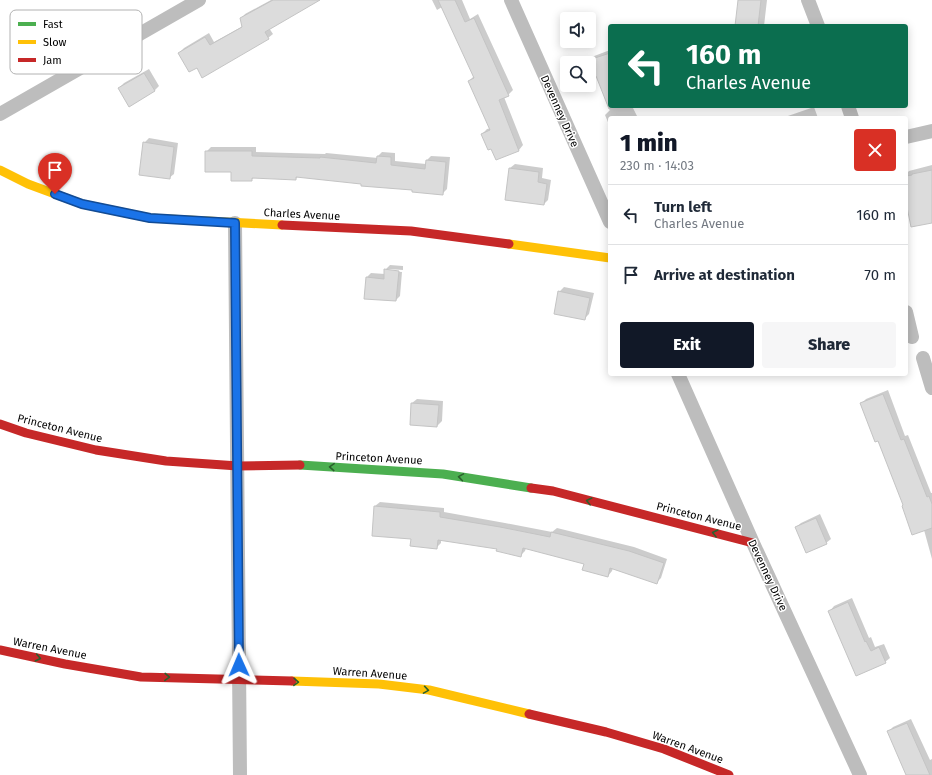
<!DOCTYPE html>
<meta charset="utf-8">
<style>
:root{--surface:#fff;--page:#f6f6f7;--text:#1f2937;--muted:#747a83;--line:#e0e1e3;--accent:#111827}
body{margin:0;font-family:"Fira Sans",sans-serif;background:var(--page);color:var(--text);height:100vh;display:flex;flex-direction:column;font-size:15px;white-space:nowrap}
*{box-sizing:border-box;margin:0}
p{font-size:13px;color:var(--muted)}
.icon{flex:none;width:22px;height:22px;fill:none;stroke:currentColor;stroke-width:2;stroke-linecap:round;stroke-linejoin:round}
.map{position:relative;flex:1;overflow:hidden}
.side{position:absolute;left:608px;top:116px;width:300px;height:260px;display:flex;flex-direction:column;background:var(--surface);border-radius:4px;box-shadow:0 2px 10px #0003}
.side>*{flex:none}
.guide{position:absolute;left:608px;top:24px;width:300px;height:84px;border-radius:4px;box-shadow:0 2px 10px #0003;background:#0b6e4f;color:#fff;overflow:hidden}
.tools{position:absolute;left:560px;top:12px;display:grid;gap:8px}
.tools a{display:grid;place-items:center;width:36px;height:36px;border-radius:4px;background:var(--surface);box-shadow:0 2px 10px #0003;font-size:20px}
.pin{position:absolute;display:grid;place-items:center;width:34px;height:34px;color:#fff;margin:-41px -17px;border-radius:50% 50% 50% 0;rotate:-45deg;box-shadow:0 0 4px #0007}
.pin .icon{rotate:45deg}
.me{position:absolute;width:44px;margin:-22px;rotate:359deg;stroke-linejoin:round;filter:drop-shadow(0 0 3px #0008)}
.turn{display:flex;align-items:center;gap:14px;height:84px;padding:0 12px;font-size:18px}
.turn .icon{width:52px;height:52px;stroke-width:2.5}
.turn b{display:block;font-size:28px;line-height:34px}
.round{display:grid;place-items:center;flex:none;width:42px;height:42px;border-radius:4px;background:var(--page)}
.headline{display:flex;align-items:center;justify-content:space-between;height:68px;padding:0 12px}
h1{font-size:24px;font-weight:800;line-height:30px;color:var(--accent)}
.primary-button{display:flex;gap:8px;margin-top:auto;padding:8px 12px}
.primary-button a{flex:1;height:46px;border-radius:4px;background:var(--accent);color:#fff;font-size:16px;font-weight:800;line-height:46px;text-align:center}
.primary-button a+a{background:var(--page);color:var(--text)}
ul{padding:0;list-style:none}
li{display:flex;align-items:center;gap:12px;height:60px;padding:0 12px;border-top:1px solid var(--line)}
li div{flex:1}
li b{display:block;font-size:15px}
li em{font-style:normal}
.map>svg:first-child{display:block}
</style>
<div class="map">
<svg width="932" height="775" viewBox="0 0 932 775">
<rect width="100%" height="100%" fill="#fff"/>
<path fill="#0003" d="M271,0h47l-49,28 4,6 -5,4 -71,29 -18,-14 5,-5 25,-15 5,9 29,-16 -2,-7 4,-5z
M432,0h30l8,19 8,-5 35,76 -5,5 -4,2 19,48 -4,5 -23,9 -4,-12 -10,-13 5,-5 4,-1 -22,-47 5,-5 -32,-69 -5,3z
M739,0h28l-3,26h-28z
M610,50v56h22l6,12h-28v9l-5,-12 5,-5 -13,-35h-8v-12h-5l5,-5z
M149,69l10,17 -5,5 -35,-3 5,-5z
M814,107l4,11h-34l1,-1z
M149,138l29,5 -4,31 -5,4 -25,-35z
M211,147h45v5l69,2 1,-1 52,5v-2l4,-4 13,1v8l31,3 1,-4 4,-4 19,1 -3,32 -5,5 -80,-11 -64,-7 -2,3 -41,-2 -4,3 -19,-9 -26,-19z
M515,164l28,4 -1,10 9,2 -3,20 -4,4 -34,-36z
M932,165v57l-26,-26v-22l3,-3z
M390,265l13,1v4l-15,-1v2l14,1 -2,24 -4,4 -29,-23 4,-4 14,1v-4z
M564,287l30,6 -5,21 -5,5 -25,-27z
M888,390l17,46 3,-1 23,58h1v66l-8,-29 -20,-25 -26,-65 -17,-36 5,-5z
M417,399l26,2 -1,20 -5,5 -25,-23z
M380,502l64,6v4l61,11 47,9 5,-4 77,19 33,12 -6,19 -5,5 -43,-15 -1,3 -4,5 -23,-13 -59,-15 -1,3 -4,4 -23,-7 -57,-9v4l-5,5 -24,-10 -37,-32z
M820,514l11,25 -5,4 -30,-16 5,-4z
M852,598l17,40 2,-1 4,10 9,-3 6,14 -5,4 -29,12 -26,-63 4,-5z
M911,719l19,41 2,-1v16h-25l-19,-43 5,-5z"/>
<path fill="#dcdcdc" stroke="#c4c4c4" d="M273,0h47l-55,32 4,7 -67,39 -5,-10 -8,4 -11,-19 27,-16 5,8 32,-18 -2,-9z
M438,0h17l10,22 9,-4 35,78 -10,4 20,51 -23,9 -5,-11 -3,1 -7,-16 9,-4 -22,-49 6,-3z
M738,0h23l-3,26h-23z
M610,53v56h-1l-13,-33 -7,3v-19z
M144,73l11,18 -26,16 -11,-19z
M143,142l31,5 -4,32 -31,-4z
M205,151h47v5l68,2v-1l56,6 1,-7 14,1v8l34,4 1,-9 20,2 -3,33 -31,-3v-2l-51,-4v-2l-65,-7v3l-44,-2v3h-21v-9h-26z
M509,168l30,4 -1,10 9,2 -3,21 -39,-5z
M932,170v53l-21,4 -5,-25v-26l6,-1v-1z
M384,269l15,2 -3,30 -32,-2 2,-22 18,2z
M558,291l32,7 -5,22 -31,-6z
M883,394l18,46 3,-1 23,58 2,-1 3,8v24l-20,7 -10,-29 1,-1 -25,-64 -3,1 -15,-39z
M411,403l28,2 -2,22 -27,-2z
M374,506l66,6v5l60,10 50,10 1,-5 78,19 35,12 -7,21 -47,-16 -2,9 -26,-7 2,-6 -61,-16 -2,9 -25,-6 1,-2 -59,-9 -1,9 -27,-3 1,-7 -39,-3z
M816,518l11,26 -21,9 -11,-26z
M848,602l17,40 1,-1 5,10 8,-4 7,16 -30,13 -28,-65z
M907,723l23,52h-24l-19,-44z"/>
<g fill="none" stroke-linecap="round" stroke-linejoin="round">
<path stroke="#bdbdbd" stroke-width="14" d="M511,0l99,222
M808,0l10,26
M848,106l4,12
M0,114l199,-114
M906,137l26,-6
M235,223l5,552
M906,312l6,25
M923,358l9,30
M678,374l75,169 107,232"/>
<path stroke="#4caf50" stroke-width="9" d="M300,465l143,9 88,14"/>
<path stroke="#ffc107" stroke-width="9" d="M0,170l28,14 54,20 68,14 132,7
M509,244l101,14
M292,681l87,3 50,6 100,24"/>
<path stroke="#c62828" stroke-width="9" d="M282,225l129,6 98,13
M0,424l26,9 70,17 70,11 72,5 62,-1
M531,488l22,3 200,52
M0,650l65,14 76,13 151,4
M529,714l77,18 58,17 65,26"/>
</g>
<defs><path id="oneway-chevron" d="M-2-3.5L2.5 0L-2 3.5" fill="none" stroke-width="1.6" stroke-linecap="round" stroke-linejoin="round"/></defs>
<g stroke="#2a602c">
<use href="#oneway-chevron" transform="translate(332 467) rotate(-177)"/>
<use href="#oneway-chevron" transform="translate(461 477) rotate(-171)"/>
<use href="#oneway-chevron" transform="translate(589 501) rotate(-166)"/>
<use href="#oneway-chevron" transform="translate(715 533) rotate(-166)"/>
<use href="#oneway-chevron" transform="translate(38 658) rotate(12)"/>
<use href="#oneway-chevron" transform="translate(167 677) rotate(2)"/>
<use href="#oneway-chevron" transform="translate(296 682) rotate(2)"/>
<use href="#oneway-chevron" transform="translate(426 690) rotate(9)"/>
</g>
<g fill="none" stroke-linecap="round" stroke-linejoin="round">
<defs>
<path id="route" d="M55,194l27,10 68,14 85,5 4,442"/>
</defs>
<use href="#route" stroke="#114b97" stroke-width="10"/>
<use href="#route" stroke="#1a73e8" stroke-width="7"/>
</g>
<g text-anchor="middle" stroke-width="3" stroke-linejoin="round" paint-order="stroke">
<g font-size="11" fill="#000" stroke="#fff">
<text transform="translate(560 111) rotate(66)" y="4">Devenney Drive</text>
<text transform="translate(302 214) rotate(3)" y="4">Charles Avenue</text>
<text transform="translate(60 428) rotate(14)" y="4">Princeton Avenue</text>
<text transform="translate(379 458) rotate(3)" y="4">Princeton Avenue</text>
<text transform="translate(699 516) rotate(14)" y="4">Princeton Avenue</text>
<text transform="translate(768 575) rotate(65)" y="4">Devenney Drive</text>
<text transform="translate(50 648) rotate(11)" y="4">Warren Avenue</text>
<text transform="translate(370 673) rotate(4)" y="4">Warren Avenue</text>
<text transform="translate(688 747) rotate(20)" y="4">Warren Avenue</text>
</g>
</g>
<rect x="10" y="10" width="132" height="64" rx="6" fill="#fff" stroke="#b2b2b2" stroke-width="1"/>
<rect x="18" y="22" width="18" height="4" fill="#4caf50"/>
<rect x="18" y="40" width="18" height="4" fill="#ffc107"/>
<rect x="18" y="58" width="18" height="4" fill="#c62828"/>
<g font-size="11" fill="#000">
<text x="43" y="28">Fast</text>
<text x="43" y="46">Slow</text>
<text x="43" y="64">Jam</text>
</g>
</svg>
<div class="tools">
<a><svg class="icon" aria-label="sound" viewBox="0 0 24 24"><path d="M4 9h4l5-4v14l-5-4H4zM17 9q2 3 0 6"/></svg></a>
<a><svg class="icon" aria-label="search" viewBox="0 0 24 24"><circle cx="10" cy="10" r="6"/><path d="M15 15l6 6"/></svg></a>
</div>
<div class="pin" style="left:55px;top:194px;background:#d93025"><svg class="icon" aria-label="arrive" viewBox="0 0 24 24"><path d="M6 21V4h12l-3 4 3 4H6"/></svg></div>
<svg class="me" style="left:239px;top:665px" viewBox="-20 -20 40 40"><path d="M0-17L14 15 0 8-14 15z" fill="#1a73e8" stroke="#fff" stroke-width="4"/></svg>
<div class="guide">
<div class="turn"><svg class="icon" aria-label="left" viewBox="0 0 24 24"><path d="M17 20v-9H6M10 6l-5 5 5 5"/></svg><div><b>160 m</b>Charles Avenue</div></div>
</div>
<section class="side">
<div class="headline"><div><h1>1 min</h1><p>230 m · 14:03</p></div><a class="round" style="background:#d93025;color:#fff"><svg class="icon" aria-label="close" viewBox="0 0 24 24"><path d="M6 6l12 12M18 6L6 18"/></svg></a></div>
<ul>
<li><svg class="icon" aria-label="left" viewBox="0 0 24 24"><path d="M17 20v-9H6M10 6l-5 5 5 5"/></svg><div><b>Turn left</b><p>Charles Avenue</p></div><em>160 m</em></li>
<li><svg class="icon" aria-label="arrive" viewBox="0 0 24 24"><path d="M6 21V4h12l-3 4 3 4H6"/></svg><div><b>Arrive at destination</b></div><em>70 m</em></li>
</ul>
<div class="primary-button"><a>Exit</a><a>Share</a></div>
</section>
</div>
